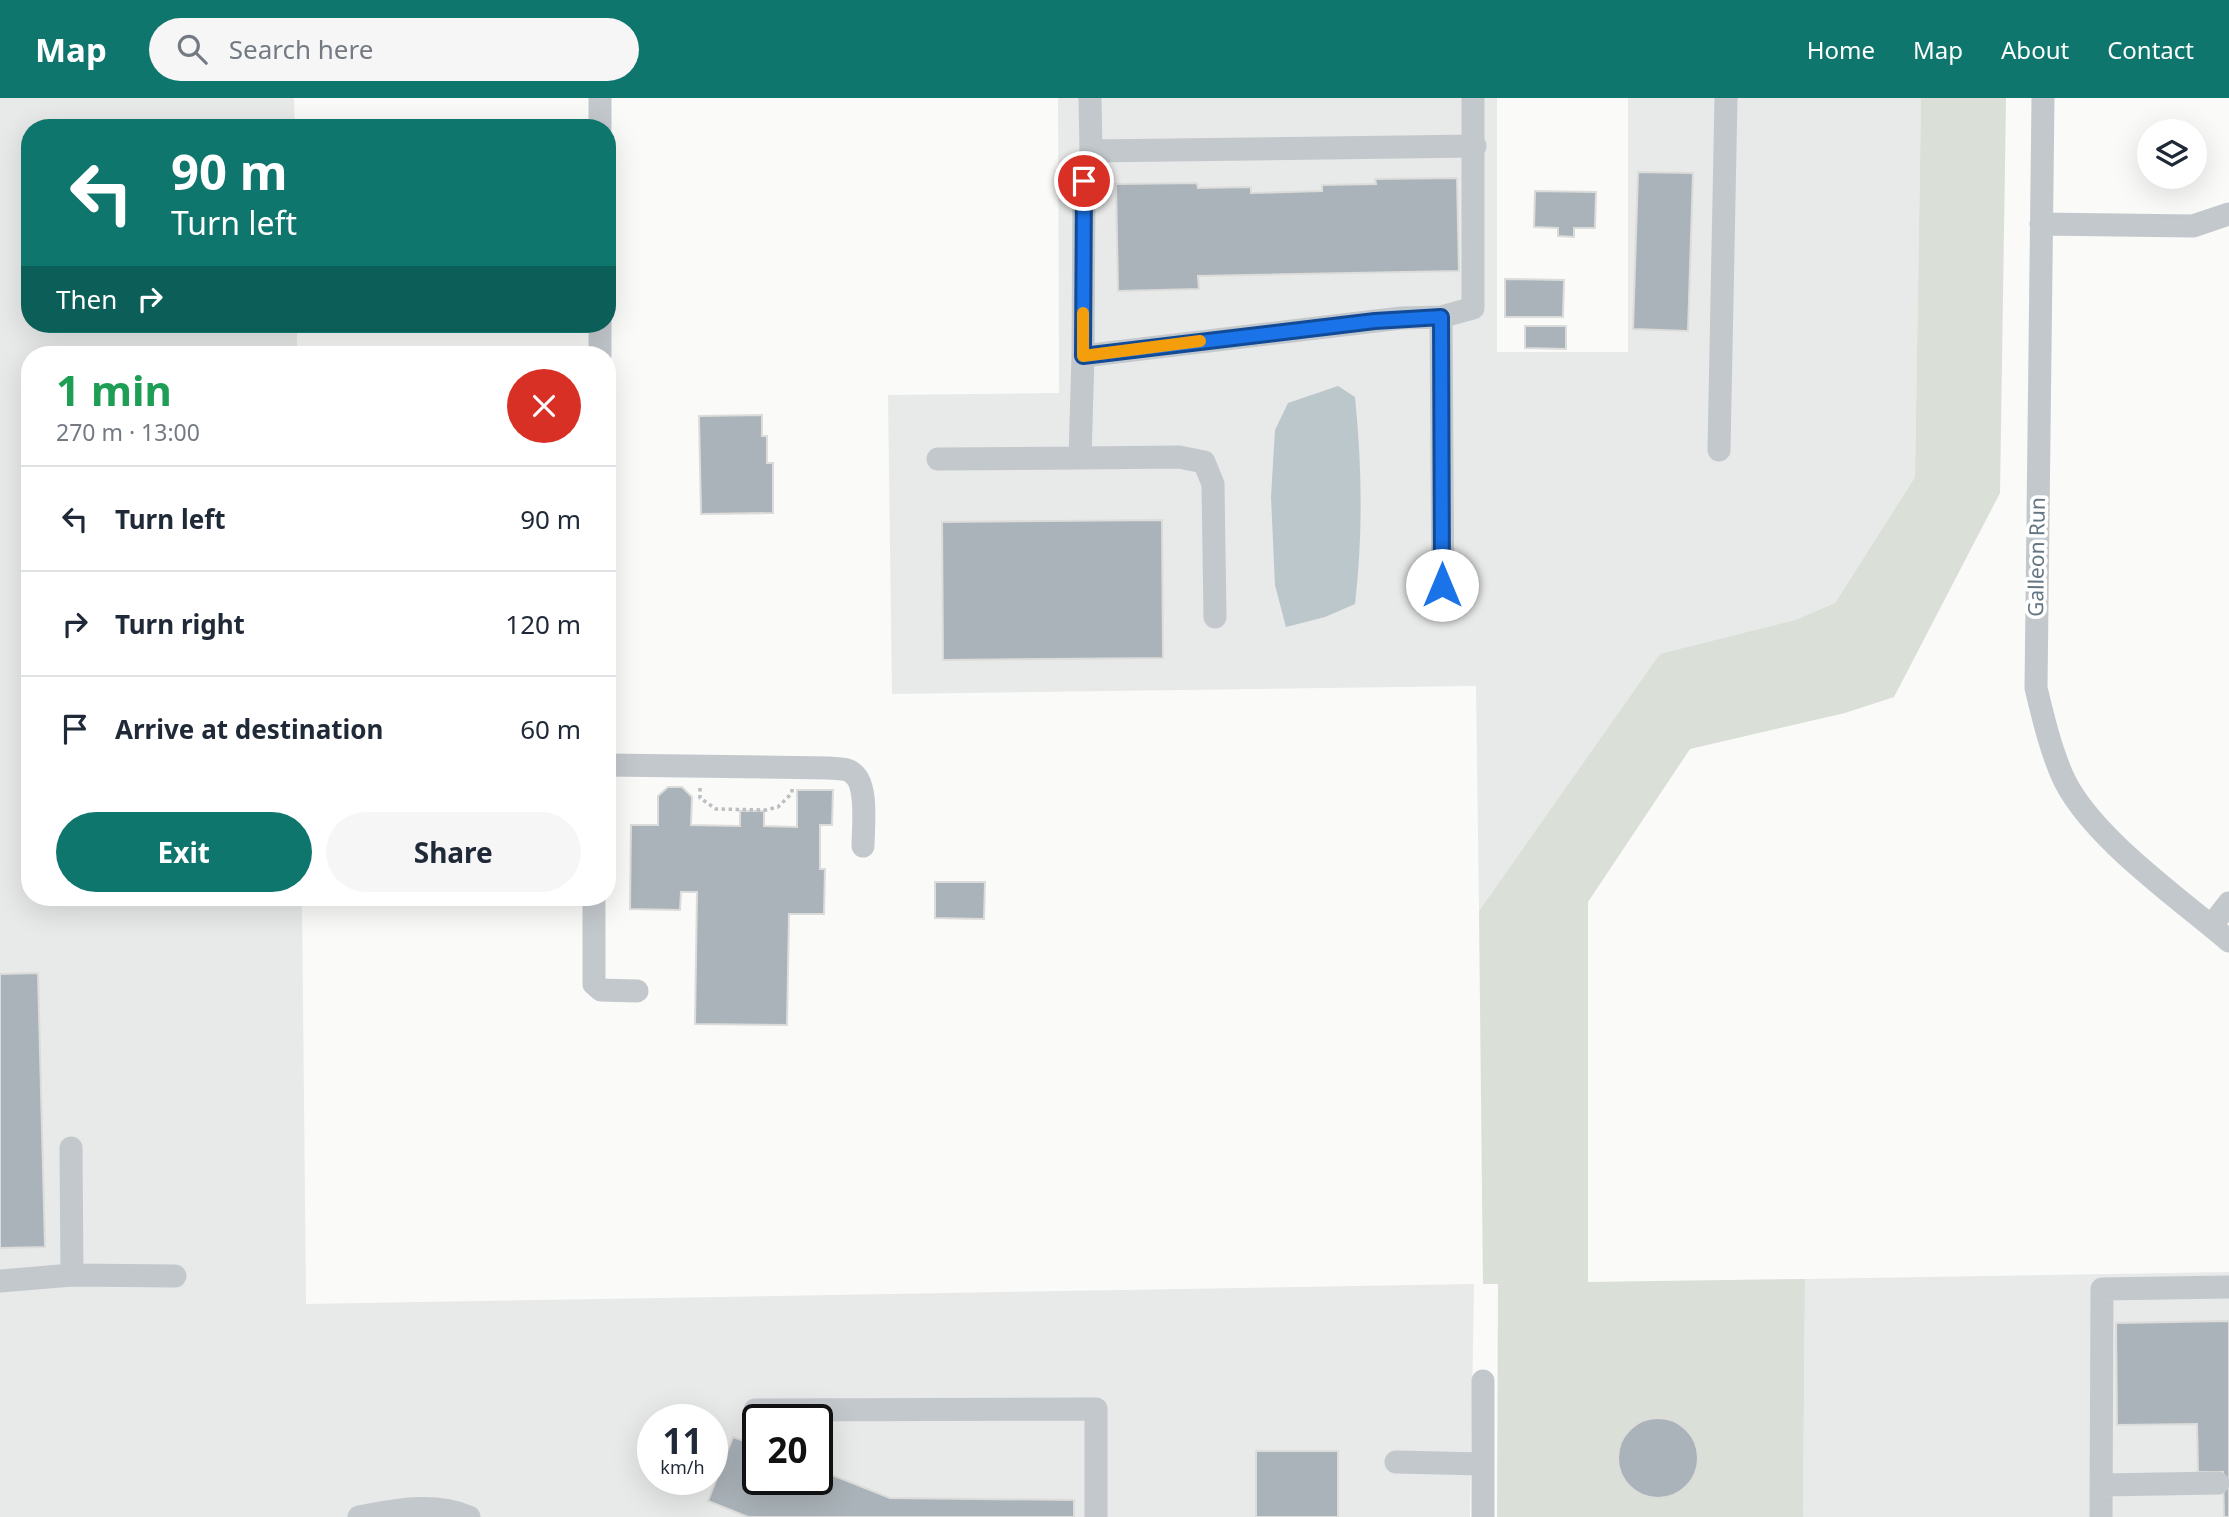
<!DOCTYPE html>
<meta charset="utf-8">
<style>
:root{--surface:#fff;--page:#f6f6f7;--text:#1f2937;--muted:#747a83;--line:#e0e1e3;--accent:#0f766e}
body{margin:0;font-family:"Noto Sans",sans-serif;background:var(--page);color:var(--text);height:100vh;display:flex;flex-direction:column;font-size:26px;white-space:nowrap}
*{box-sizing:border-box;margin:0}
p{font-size:23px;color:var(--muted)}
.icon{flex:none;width:38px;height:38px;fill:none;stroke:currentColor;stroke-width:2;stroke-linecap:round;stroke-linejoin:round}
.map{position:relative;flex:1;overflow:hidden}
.panel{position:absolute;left:21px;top:248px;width:595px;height:560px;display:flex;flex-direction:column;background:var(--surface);border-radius:28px;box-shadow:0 7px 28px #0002}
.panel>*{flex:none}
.hud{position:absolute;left:21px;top:21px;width:595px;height:214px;border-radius:28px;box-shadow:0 7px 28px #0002;background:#0f766e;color:#fff;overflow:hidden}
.fabs{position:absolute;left:2137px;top:21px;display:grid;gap:14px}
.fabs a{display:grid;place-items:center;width:70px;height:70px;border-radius:50%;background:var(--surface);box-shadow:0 7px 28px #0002;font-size:35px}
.speed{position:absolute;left:637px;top:1306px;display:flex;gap:14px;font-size:35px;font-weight:700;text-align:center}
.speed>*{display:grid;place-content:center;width:91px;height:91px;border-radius:50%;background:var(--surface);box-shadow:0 7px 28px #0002;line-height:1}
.speed small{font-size:18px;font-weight:400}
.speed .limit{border:4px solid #111;border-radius:10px;background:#fff;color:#111}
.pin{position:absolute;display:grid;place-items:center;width:60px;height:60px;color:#fff;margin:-30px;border:4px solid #fff;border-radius:50%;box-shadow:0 2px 7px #0007}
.me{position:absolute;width:77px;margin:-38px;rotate:0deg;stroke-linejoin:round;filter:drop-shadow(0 0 5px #0008)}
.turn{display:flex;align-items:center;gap:24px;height:147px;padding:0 35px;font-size:32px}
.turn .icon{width:91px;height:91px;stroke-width:2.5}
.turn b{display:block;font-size:49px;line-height:60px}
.then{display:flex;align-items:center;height:66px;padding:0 35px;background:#0003;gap:14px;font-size:26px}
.round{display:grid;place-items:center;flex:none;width:74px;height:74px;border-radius:37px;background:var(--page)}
.summary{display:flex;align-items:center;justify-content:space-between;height:119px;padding:0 35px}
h1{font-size:42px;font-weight:700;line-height:52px;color:#1e9e55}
.primary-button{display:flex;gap:14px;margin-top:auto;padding:14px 35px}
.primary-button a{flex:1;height:80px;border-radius:42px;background:var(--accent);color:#fff;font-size:28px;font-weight:700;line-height:80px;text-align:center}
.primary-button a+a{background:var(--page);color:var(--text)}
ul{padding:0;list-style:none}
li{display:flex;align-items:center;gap:21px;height:105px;padding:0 35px;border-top:2px solid var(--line)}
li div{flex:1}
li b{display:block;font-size:26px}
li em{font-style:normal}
header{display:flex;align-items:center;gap:42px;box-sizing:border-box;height:98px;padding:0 35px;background:var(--accent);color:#fff}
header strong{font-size:33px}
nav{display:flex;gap:38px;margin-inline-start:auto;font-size:24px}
.search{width:490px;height:63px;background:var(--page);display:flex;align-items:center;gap:18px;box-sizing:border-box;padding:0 24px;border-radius:38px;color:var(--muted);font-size:26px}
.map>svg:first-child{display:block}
</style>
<header>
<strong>Map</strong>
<div class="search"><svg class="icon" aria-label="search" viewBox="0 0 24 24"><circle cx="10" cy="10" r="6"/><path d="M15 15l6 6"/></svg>Search here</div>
<nav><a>Home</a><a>Map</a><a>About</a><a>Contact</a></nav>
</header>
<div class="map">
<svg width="2229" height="1419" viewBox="0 0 2229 1419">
<rect width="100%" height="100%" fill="#fafaf8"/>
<path fill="#e8e9e9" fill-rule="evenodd" d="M0,0h294l1,30h-265v196h267v31h-267v543h272l4,406 1168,-20 -4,233h-1470zM653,1321h59v60h-59zM758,1321h59v60h-59z
M1058,0h439v254h131v-254h293l-6,379 -80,126 -40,17 -135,35 -181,256 -3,-225 -584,8 -4,-299 171,-2z
M2229,1174v245h-426l2,-238z"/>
<path fill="#dadfd7" d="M1921,0h85l-6,395 -106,204 -49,16 -155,36 -102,153v380l217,-3 -2,238h-306l1,-233h-15l-4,-373 181,-257 135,-34 40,-17 80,-126z"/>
<path fill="#bbc7cb" d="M1338,288l17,11c7,69 8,138 0,207l-30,13 -39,10 -11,-42 -4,-88 4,-67 13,-27z"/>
<path fill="#aab3b9" stroke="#dcdcda" stroke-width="2" d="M1638,74l55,1 -5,158 -55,-2z
M1457,80l2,93 -261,5 1,13 -81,2 -2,-107 81,-1 1,5 53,-1v6l71,-2v-6l54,-1 -1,-5z
M1535,93l61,1 -1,36h-21v9l-16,-1v-8l-24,-1z
M1505,181l59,1 -1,37h-58z
M1525,228h41v23l-41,-1z
M762,317v21h5v27h6v50l-72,1 -2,-98z
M1162,422l1,138 -220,2 -1,-138z
M668,689h14l10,10 -1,28 49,1v-15h24v15l33,1v-37h36l-1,35h-12v44h5l-1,45h-35l-2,111 -92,-1 2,-132h-16l-1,18 -50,-1 1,-84h27v-29z
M935,784h50l-1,37 -49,-1z
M38,875l7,274 -45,1v-274z
M2229,1223v196h-5l-1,-45h-25l-1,-48 -80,1 -1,-102z
M1618 1360a40 40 0 1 1 80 0a40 40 0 1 1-80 0Z
M733,1339l25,9v33h59v-10l73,29 184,2v17h-326l-40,-16z
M1256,1353h82v66h-82z"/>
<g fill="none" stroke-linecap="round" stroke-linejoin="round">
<path stroke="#bbbfc2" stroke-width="3.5" stroke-dasharray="3.5 3.5" stroke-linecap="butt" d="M700,690v10l16,11 50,1 12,-3 14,-14v-6"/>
<path stroke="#c3c8cc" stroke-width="23" d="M600,0v30
M1090,0l1,53 -7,30 -1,175 -3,102 99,-1 25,5 9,22 2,133
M2043,0l-7,590c7,29 14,59 26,87 26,60 117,123 167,166
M1091,53l384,-5
M2041,126l152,2 36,-12
M1441,219l2,293
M600,226v31
M1083,258l318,-38 40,-1 32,-9v-210
M1719,352l7,-352
M938,361l142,-1
M607,667l222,3c7,1 17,0 22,4 18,10 12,56 12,74
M594,800v86l7,6 36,1
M2211,828l18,-23
M71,1050l1,127
M0,1183l72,-6 103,1
M1483,1283v136
M755,1312l341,-1v108
M1396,1364l87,2
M2102,1387l116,-2
M359,1419c35,-7 75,-15 110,0
M2101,1419l1,-228 127,-2"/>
</g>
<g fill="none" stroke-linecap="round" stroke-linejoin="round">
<defs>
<path id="route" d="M1084,83l-1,175 292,-35 66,-4 1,268"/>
</defs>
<use href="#route" stroke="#114b97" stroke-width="18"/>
<use href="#route" stroke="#1a73e8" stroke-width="12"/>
<path stroke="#f59e0b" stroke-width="12" d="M1083,215v43l117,-15"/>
</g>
<g text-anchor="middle" stroke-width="7" stroke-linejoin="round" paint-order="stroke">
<g font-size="21" fill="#657683" stroke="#fff">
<text transform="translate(2037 459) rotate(-89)" y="7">Galleon Run</text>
</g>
</g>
</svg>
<div class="fabs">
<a><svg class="icon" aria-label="layers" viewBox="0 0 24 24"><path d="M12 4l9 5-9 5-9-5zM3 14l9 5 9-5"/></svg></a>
</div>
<div class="speed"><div>11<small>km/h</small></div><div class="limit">20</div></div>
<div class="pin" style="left:1084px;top:83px;background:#d93025"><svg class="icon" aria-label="arrive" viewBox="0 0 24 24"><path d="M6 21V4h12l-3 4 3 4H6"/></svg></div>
<svg class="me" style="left:1442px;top:487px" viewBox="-20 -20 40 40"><circle r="19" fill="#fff"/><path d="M0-13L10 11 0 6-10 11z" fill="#1a73e8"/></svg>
<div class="hud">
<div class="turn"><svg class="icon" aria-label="left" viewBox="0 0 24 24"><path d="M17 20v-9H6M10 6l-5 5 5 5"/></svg><div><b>90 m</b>Turn left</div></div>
<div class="then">Then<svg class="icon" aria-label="right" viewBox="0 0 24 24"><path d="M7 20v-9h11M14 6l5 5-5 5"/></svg></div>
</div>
<section class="panel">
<div class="summary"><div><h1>1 min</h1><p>270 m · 13:00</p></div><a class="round" style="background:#d93025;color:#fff"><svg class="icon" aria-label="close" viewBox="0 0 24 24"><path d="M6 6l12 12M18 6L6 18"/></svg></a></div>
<ul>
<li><svg class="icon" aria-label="left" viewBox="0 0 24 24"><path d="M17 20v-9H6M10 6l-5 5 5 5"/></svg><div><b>Turn left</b></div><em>90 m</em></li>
<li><svg class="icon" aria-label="right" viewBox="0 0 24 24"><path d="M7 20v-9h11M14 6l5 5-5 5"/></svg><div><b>Turn right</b></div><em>120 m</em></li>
<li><svg class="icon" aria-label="arrive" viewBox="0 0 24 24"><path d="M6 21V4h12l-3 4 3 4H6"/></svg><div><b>Arrive at destination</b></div><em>60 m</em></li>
</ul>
<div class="primary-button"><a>Exit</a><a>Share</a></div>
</section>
</div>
